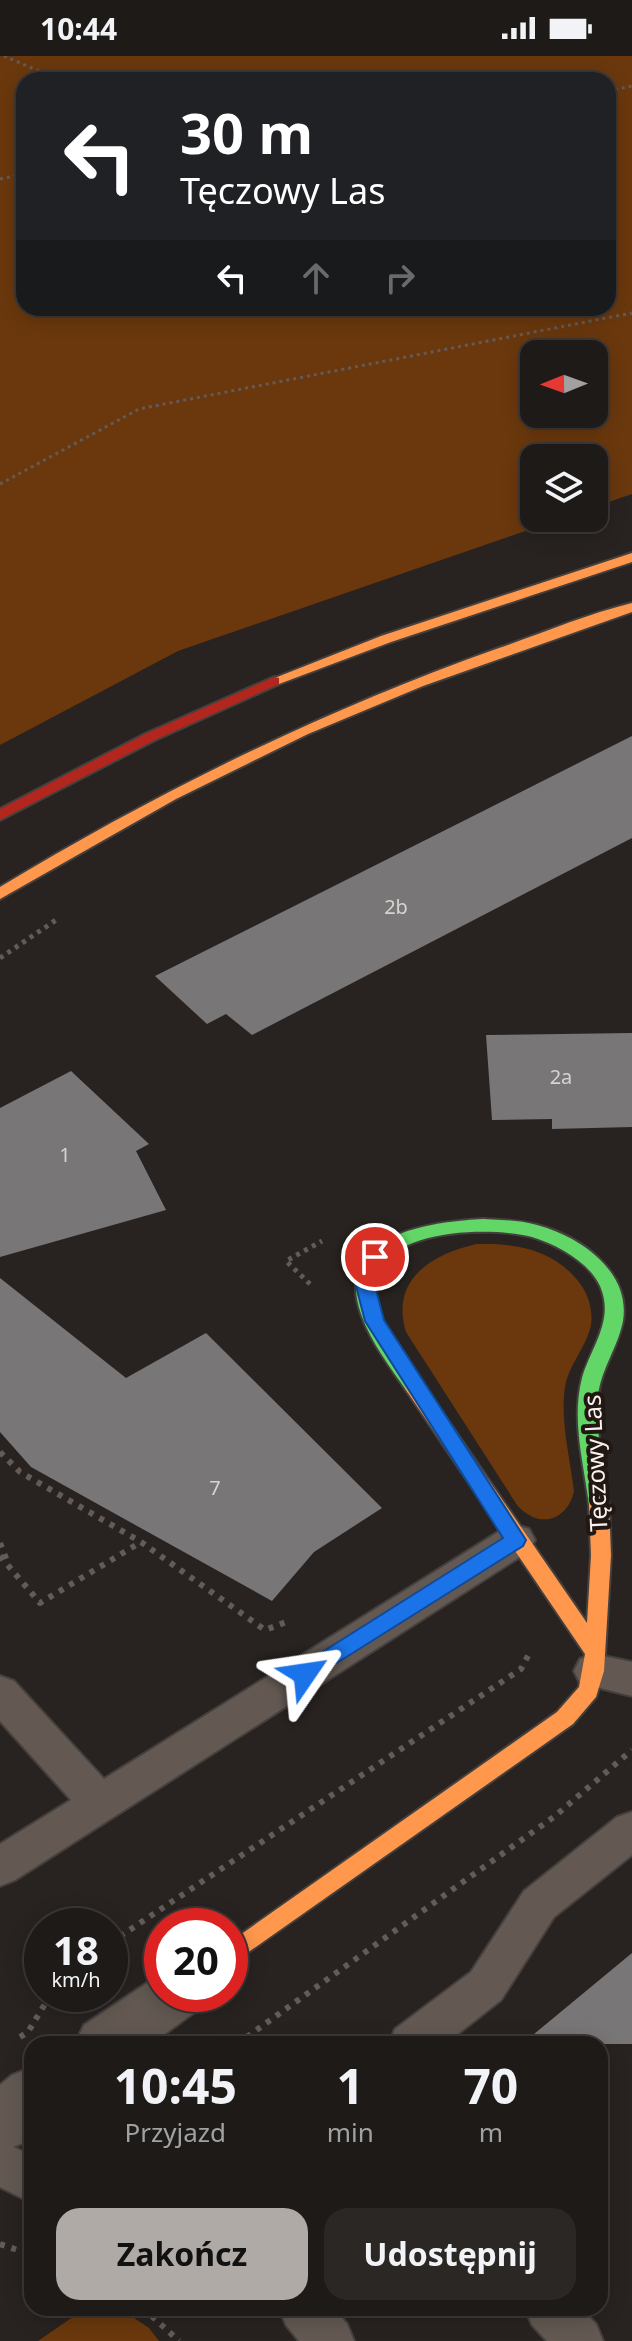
<!DOCTYPE html>
<html lang="pl">
<meta charset="utf-8">
<style>
:root{--surface:#1e1a18;--page:#2b2725;--text:#f1f3f6;--muted:#a1a1a2;--line:#3c3837;--accent:#b0aaa6}
body{margin:0;font-family:"Noto Sans",sans-serif;background:var(--page);color:var(--text);height:100vh;display:flex;flex-direction:column;font-size:30px;white-space:nowrap}
*{box-sizing:border-box;margin:0}
p{font-size:26px;color:var(--muted)}
.icon{flex:none;width:44px;height:44px;fill:none;stroke:currentColor;stroke-width:2;stroke-linecap:round;stroke-linejoin:round}
.map{position:relative;flex:1;overflow:hidden}
.details{position:absolute;left:24px;top:1980px;width:584px;height:280px;display:flex;flex-direction:column;background:var(--surface);border-radius:24px;box-shadow:0 4px 20px #0003,0 0 0 2px var(--line)}
.details>*{flex:none}
.banner{position:absolute;left:16px;top:16px;width:600px;height:244px;border-radius:24px;box-shadow:0 4px 20px #0003,0 0 0 2px var(--line);background:#202124;color:#fff;overflow:hidden}
.needle{width:52px;rotate:269deg}
.controls{position:absolute;left:520px;top:284px;display:grid;gap:16px}
.controls a{display:grid;place-items:center;width:88px;height:88px;border-radius:16px;background:var(--surface);box-shadow:0 4px 20px #0003,0 0 0 2px var(--line);font-size:40px}
.speed{position:absolute;left:24px;top:1852px;display:flex;gap:16px;font-size:40px;font-weight:700;text-align:center}
.speed>*{display:grid;place-content:center;width:104px;height:104px;border-radius:50%;background:var(--surface);box-shadow:0 4px 20px #0003,0 0 0 2px var(--line);line-height:1}
.speed small{font-size:20px;font-weight:400}
.speed .limit{border:12px solid #d22;background:#fff;color:#111}
.pin{position:absolute;display:grid;place-items:center;width:68px;height:68px;color:#fff;margin:-34px;border:4px solid #fff;border-radius:50%;box-shadow:0 2px 8px #0007}
.me{position:absolute;width:88px;margin:-44px;rotate:58deg;stroke-linejoin:round;filter:drop-shadow(0 0 6px #0008)}
.turn{display:flex;align-items:center;gap:28px;height:168px;padding:0 32px;font-size:36px}
.turn .icon{width:104px;height:104px;stroke-width:2.5}
.turn b{display:block;font-size:56px;line-height:68px}
.lanes{display:flex;align-items:center;height:76px;padding:0 32px;background:#0003;justify-content:center;gap:40px;direction:ltr}
.lanes .off{opacity:.35}
.eta{display:flex;justify-content:space-evenly;align-items:center;height:136px;text-align:center}
.eta b{font-size:48px;font-weight:700;line-height:56px}
.action{display:flex;gap:16px;margin-top:auto;padding:16px 32px}
.action a{flex:1;height:92px;border-radius:24px;background:var(--accent);color:#111;font-size:32px;font-weight:700;line-height:92px;text-align:center}
.action a+a{background:var(--page);color:var(--text)}
.status{display:flex;justify-content:space-between;align-items:center;height:56px;padding:0 40px;background:var(--surface);direction:ltr}
.status svg{height:22px;fill:currentColor}
.map>svg:first-child{display:block}
</style>
<div class="status"><b>10:44</b><svg viewBox="0 0 49 12"><path d="M0 12V9h3v3zM5 12V6h3v6zM10 12V3h3v9zM15 12V0h3v12zM26 1h20v11H26zM47 4h2v5h-2z"/></svg></div>
<div class="map">
<svg width="632" height="2285" viewBox="0 0 632 2285">
<rect width="100%" height="100%" fill="#282320"/>
<path fill="#6b380d" fill-rule="evenodd" d="M0,0h632v438l-38,13v-49h-60v60h29l-385,133 -178,94zM24,24h584v228h-584zM534,298h60v60h-60z
M477,1188c41,-1 79,6 104,41 8,11 12,27 10,40 -5,23 -22,39 -26,62 -5,33 5,71 9,104 -7,31 -36,38 -57,14l-111,-173c-16,-53 26,-78 71,-88z
M86,2252h33l30,20 10,13h-121z"/>
<path fill="#787677" d="M632,680v102l-380,197 -26,-21 -19,10 -52,-48z
M632,977v94l-80,2v-10l-60,1 -6,-85z
M71,1015l78,73 -13,7 30,59 -166,47v-149z
M0,1222l126,100 80,-45 176,175 -68,44 -42,49 -241,-134 -31,-35z
M632,1897v91h-110z"/>
<g fill="none" stroke-linecap="round" stroke-linejoin="round">
<defs>
<path id="lane" d="M516,1469l13,4 6,11 -6,11 -514,329 -15,6v-42l71,-44 -71,-79v-45l14,5 90,98 399,-250z
M594,1598l38,8v34l-52,-13 -6,-12 6,-12z
M632,1756v43l-78,62 -53,83 -56,44h-56l6,-15 76,-57 53,-81 93,-74z
M0,2084l32,16v47l-32,-16z
M279,2252h55l13,16 7,17h-55l-13,-16z
M525,2252h56l15,16 7,17h-56l-15,-16z"/>
<path id="street" d="M162,1917v21h41l-8,18 -44,32h-76l9,-19z
M32,2011v66l-11,11 -21,8v-67l12,-10z"/>
<path id="fast" d="M483,1163c18,1 36,1 54,6 42,11 94,46 86,96 -5,26 -22,48 -25,75 -3,36 6,73 11,109l-3,6 -7,2 -7,-2 -3,-6c-5,-41 -18,-85 -7,-127 9,-31 33,-58 18,-92 -11,-24 -44,-42 -68,-49 -41,-11 -154,-9 -158,49 -2,39 33,70 51,102l-3,5h-14c-17,-25 -37,-50 -47,-79 -28,-79 67,-92 122,-95z"/>
<path id="slow" d="M632,497v9l-241,80 -112,42 -5,1 -7,-4 114,-45z
M632,547v9l-209,74 -115,48 -132,65 -176,100v-12c159,-96 324,-177 499,-239 44,-15 88,-34 133,-45z
M415,1325l7,2 165,240 4,-68 -2,-50 3,-6 7,-2 7,2 3,6 2,50 -7,116 -8,26 -23,27 -343,241v-23l327,-230 22,-25 6,-33 -177,-261 -3,-5 3,-5z"/>
<path id="jam" d="M274,621l5,1v6l-124,56 -155,80v-11l145,-75z"/>
</defs>
<use href="#lane" stroke="#44403e" stroke-width="4"/>
<use href="#street" stroke="#44403e" stroke-width="4"/>
<use href="#fast" stroke="#44403e" stroke-width="4"/>
<use href="#slow" stroke="#44403e" stroke-width="4"/>
<use href="#jam" stroke="#44403e" stroke-width="4"/>
<path stroke="#635b57" stroke-width="3" stroke-dasharray="3 4" stroke-linecap="butt" d="M4,0l56,24
M608,35l24,-5
M0,123l24,-5
M0,428l139,-75 493,-96"/>
<path stroke="#635b57" stroke-width="5" stroke-dasharray="4 5" stroke-linecap="butt" d="M0,902l59,-40
M310,1228l-24,-23 36,-20"/>
<path stroke="#635b57" stroke-width="6" stroke-dasharray="5 7" stroke-linecap="butt" d="M0,1396l20,20 121,70 124,88 24,-9
M0,1487l7,18
M0,1500l40,47 101,-61
M110,1887l411,-274 8,-15
M20,1981l8,-5 23,-38
M237,1988l318,-228 77,-66
M0,2188l32,11
M143,2252l36,33"/>
<use href="#lane" fill="#635952" fill-rule="evenodd"/>
<use href="#street" fill="#635952" fill-rule="evenodd"/>
<use href="#fast" fill="#63d668" fill-rule="evenodd"/>
<use href="#slow" fill="#ff974d" fill-rule="evenodd"/>
<use href="#jam" fill="#b3261e" fill-rule="evenodd"/>
</g>
<path fill="#1a73e8" stroke="#114b97" stroke-width="2" d="M375,1194l9,7 -10,25 10,38 142,220 -3,6 -218,137 -8,-2 -3,-7 3,-6 206,-130 -138,-217 -10,-39 13,-30z"/>
<g text-anchor="middle" stroke-width="8" stroke-linejoin="round" paint-order="stroke">
<g font-size="20" fill="#d9d3d0">
<text x="396" y="858">2b</text>
<text x="561" y="1028">2a</text>
<text x="65" y="1106">1</text>
<text x="215" y="1439">7</text>
</g>
<g font-size="24" fill="#f9f2ee" stroke="#221813">
<text transform="translate(596 1407) rotate(-93)" y="8">Tęczowy Las</text>
</g>
</g>
</svg>
<div class="controls">
<a><svg class="needle" viewBox="-14 -14 28 28"><path d="M0-13l5 13h-10z" fill="#e53935"/><path d="M0 13l5-13h-10z" fill="#a1a1a2"/></svg></a>
<a><svg class="icon" aria-label="layers" viewBox="0 0 24 24"><path d="M12 4l9 5-9 5-9-5zM3 14l9 5 9-5"/></svg></a>
</div>
<div class="speed"><div>18<small>km/h</small></div><div class="limit">20</div></div>
<div class="pin" style="left:375px;top:1201px;background:#d93025"><svg class="icon" aria-label="arrive" viewBox="0 0 24 24"><path d="M6 21V4h12l-3 4 3 4H6"/></svg></div>
<svg class="me" style="left:305px;top:1618px" viewBox="-20 -20 40 40"><path d="M0-17L14 15 0 8-14 15z" fill="#1a73e8" stroke="#fff" stroke-width="4"/></svg>
<div class="banner">
<div class="turn"><svg class="icon" aria-label="left" viewBox="0 0 24 24"><path d="M17 20v-9H6M10 6l-5 5 5 5"/></svg><div><b>30 m</b>Tęczowy Las</div></div>
<div class="lanes"><svg class="icon" aria-label="left" viewBox="0 0 24 24"><path d="M17 20v-9H6M10 6l-5 5 5 5"/></svg><svg class="icon off" aria-label="ahead" viewBox="0 0 24 24"><path d="M12 20V5M6 11l6-6 6 6"/></svg><svg class="icon off" aria-label="right" viewBox="0 0 24 24"><path d="M7 20v-9h11M14 6l5 5-5 5"/></svg></div>
</div>
<section class="details">
<div class="eta">
<div><b>10:45</b><p>Przyjazd</p></div>
<div><b>1</b><p>min</p></div>
<div><b>70</b><p>m</p></div>
</div>
<div class="action"><a>Zakończ</a><a>Udostępnij</a></div>
</section>
</div>
